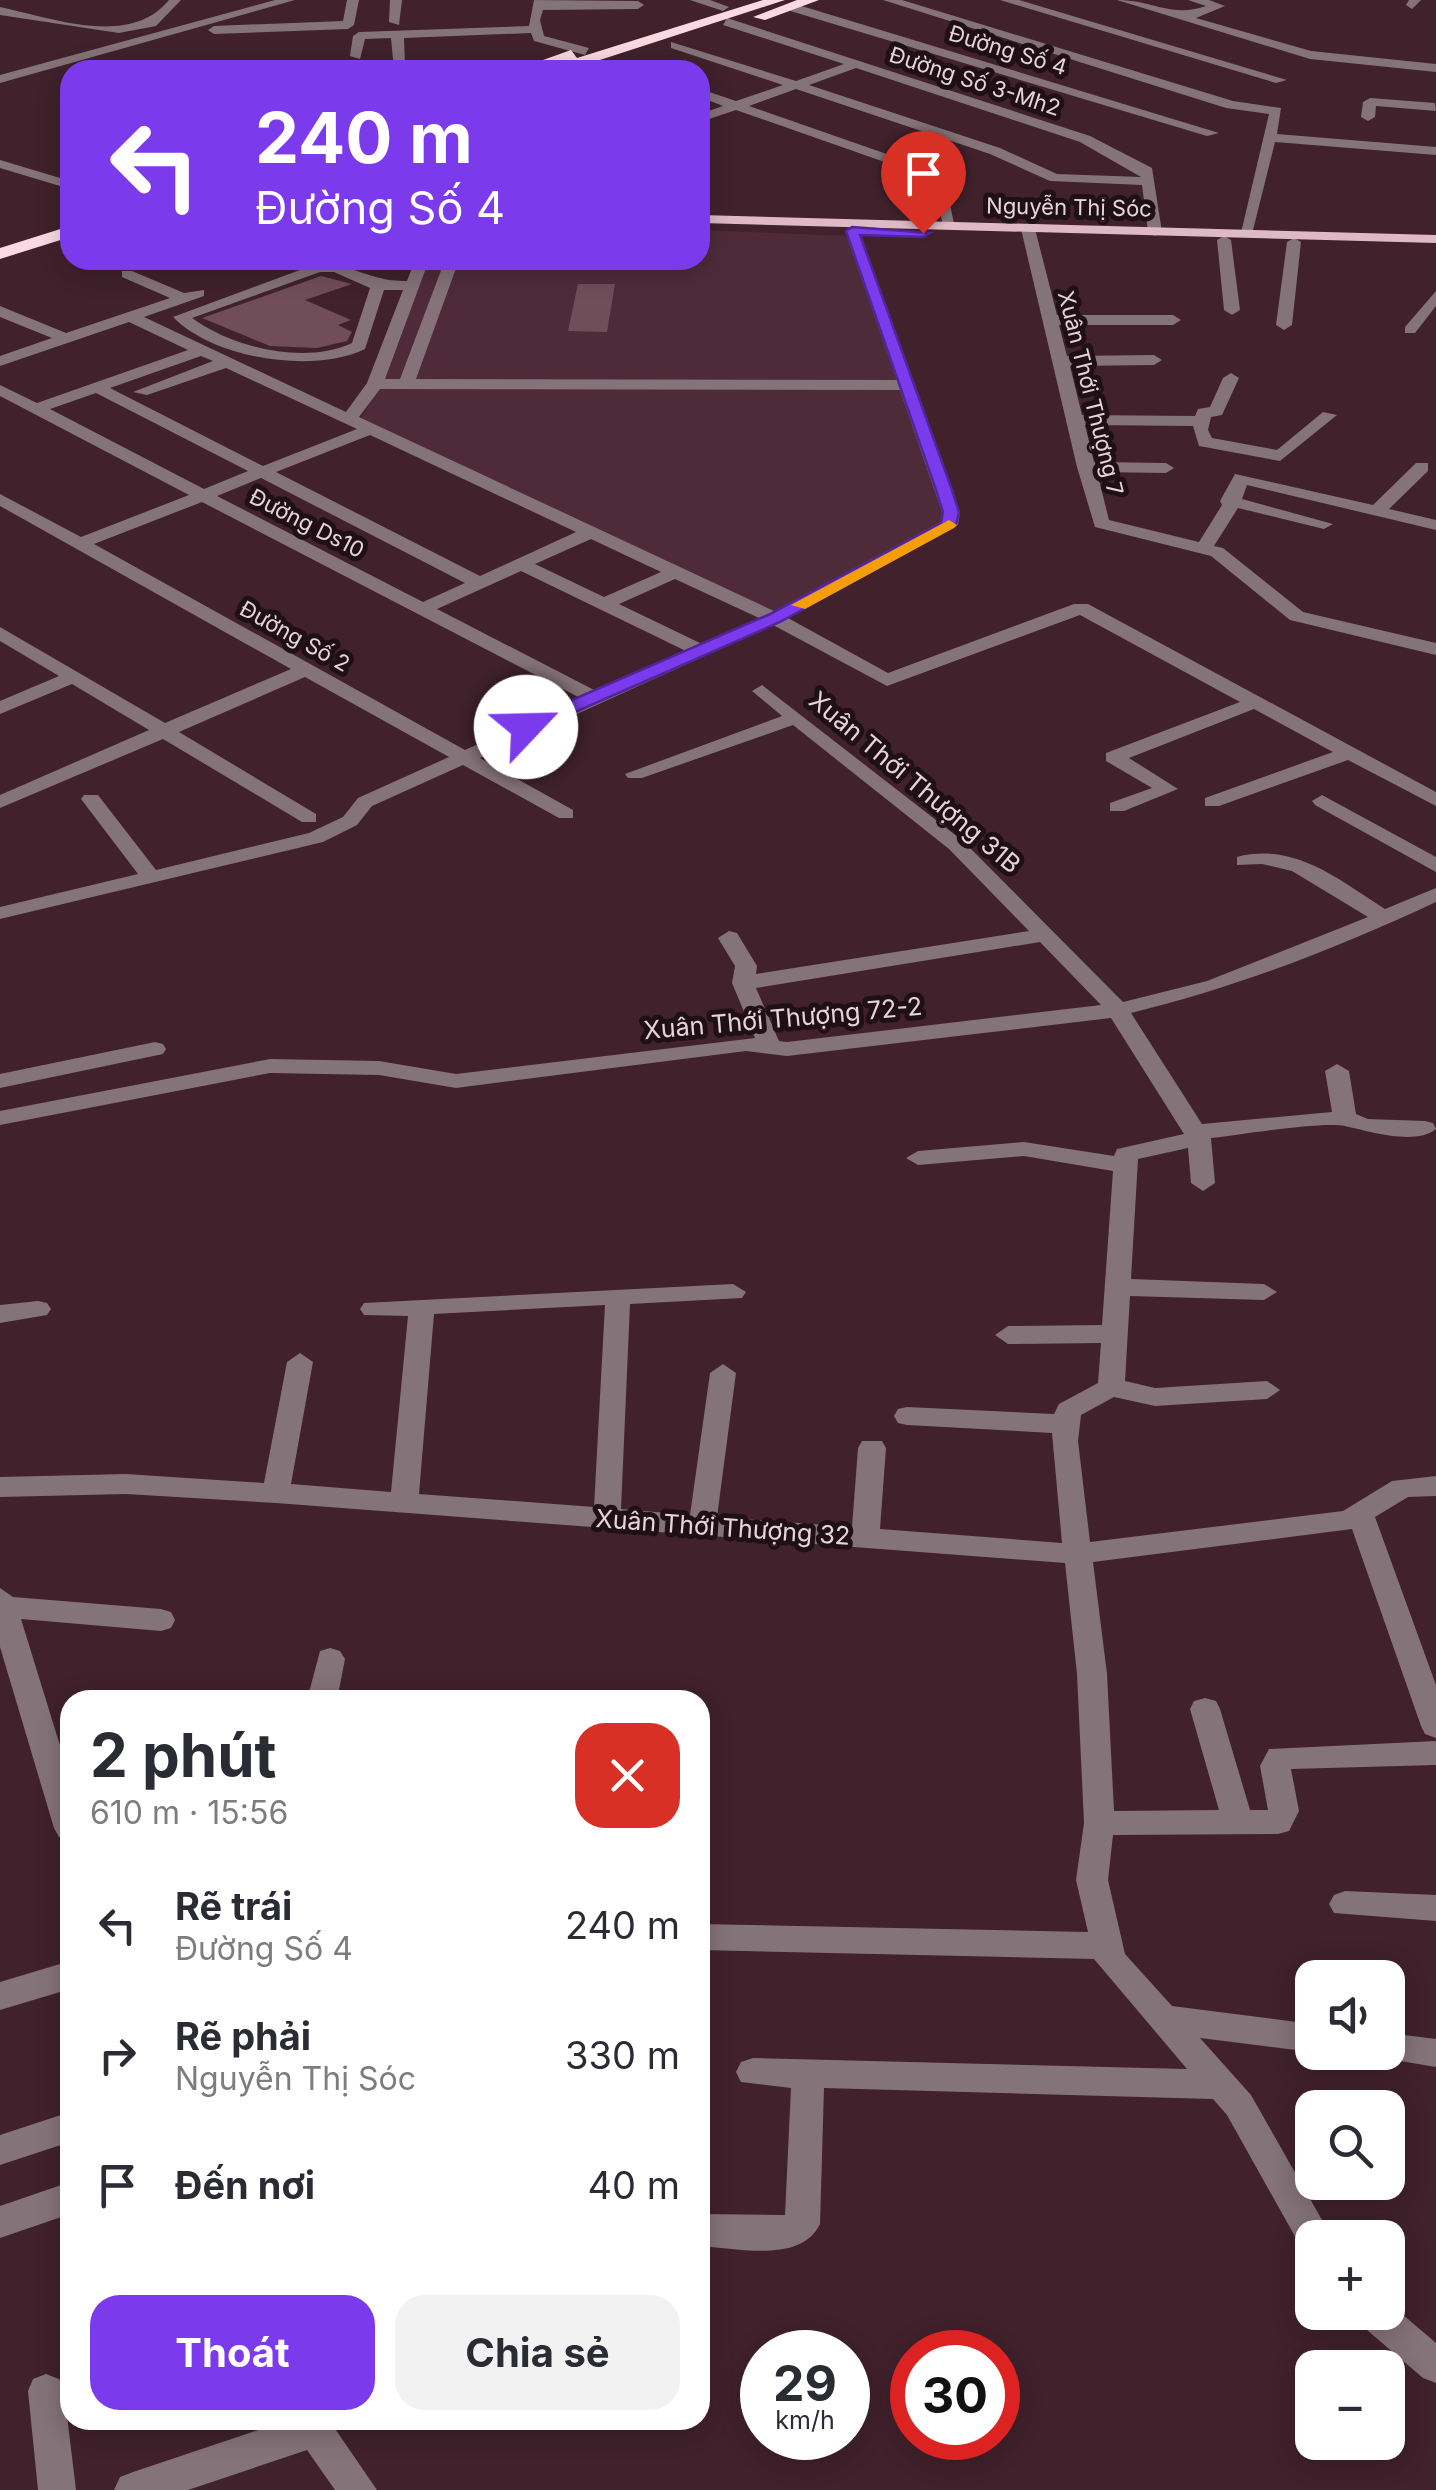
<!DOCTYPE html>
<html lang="vi">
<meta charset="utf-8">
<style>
:root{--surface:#fff;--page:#f2f2f3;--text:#2b2b33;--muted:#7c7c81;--accent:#7c3aed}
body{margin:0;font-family:Inter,sans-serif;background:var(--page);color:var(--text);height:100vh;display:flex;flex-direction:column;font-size:38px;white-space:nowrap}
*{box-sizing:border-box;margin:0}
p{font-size:32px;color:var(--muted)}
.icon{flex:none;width:55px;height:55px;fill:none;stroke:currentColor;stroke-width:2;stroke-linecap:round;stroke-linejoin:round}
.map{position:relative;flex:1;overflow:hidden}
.side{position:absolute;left:60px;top:1690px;width:650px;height:740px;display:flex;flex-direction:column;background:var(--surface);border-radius:30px;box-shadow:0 5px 25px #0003}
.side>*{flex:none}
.banner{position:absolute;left:60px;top:60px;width:650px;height:210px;border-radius:30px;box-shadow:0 5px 25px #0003;background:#7c3aed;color:#fff;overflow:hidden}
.fabs{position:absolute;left:1295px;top:1960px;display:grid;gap:20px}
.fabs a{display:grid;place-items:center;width:110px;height:110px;border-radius:20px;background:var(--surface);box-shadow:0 5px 25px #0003;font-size:50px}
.speed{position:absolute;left:740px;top:2330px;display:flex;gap:20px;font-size:50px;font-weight:700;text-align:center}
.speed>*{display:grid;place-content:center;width:130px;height:130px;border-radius:50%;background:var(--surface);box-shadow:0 5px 25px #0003;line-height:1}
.speed small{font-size:25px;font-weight:400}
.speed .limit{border:15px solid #d22;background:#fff;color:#111}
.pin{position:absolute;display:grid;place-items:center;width:85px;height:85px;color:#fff;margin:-102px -42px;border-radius:50% 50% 50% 0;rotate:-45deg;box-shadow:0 0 10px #0007}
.pin .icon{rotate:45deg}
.me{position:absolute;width:110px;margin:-55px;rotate:66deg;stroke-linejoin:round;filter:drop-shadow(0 0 8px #0008)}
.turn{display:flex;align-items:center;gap:35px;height:210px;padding:0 30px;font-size:45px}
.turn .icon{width:130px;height:130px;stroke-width:2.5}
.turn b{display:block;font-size:70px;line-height:85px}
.round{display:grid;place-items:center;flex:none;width:105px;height:105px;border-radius:30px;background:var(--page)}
.summary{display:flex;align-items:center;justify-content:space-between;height:170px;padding:0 30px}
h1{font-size:60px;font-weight:700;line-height:75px}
.primary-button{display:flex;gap:20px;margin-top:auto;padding:20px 30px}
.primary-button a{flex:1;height:115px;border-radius:30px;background:var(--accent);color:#fff;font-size:40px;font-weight:700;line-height:115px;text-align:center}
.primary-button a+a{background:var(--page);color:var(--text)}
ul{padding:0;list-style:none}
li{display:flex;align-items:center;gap:30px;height:130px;padding:0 30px}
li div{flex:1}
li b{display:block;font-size:38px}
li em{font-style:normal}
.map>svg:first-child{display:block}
</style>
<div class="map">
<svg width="1436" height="2490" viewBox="0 0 1436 2490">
<rect width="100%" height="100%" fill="#40212c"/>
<path fill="#4f2b39" d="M700,230l147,6 98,276 -2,9 -64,41 -108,50 -410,-194 23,-38 43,-120h273z"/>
<path fill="#704d59" d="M321,276l31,8 -47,16 46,20 -13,5 14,7 -5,9 -30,7 -47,-2 -68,-28z
M578,284h37l-8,48 -39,-1z"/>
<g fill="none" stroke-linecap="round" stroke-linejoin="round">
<path fill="#847379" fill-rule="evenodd" d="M169,0h12l-25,26 -37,7 -119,-18v-8c52,11 130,41 169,-7z
M275,0h20l-295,83v-8z
M347,0h12l-5,25 -6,4 -134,5 -6,-4 6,-4 129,-5z
M390,0h12l-3,25 -10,-3z
M534,0l104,1 6,4 -6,4 -95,1 -3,10 4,16 45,12 -4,7 -51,-14 -3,-8 -127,5 1,27 34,5h-45l-3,-32 -26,1 -5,20 -10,-3 3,-20 6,-4 170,-6z
M690,0h20l19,7 -6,4z
M883,0h19l331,101 48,7 -4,26 159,13v8l-161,-13 -23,92 -12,3 29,-123 -43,-6z
M1000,0h19l268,80 -11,3z
M1117,0c36,0 53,18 89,6l-18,-6h21l16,6 -29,12 115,33 125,13v8l-126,-13z
M1409,0h12l-9,9 -6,-4z
M787,4h8l424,129 -12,3 -420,-126z
M727,18l363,118 62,32 10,64 -7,4 -7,-4 -6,-47 -92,-4 -60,-27 -194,-65 -47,17 195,68 11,55 -12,-3 -10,-47 -197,-69 -36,12v-8l23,-8 -23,-9v-8l36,12 47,-16 -112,-37v-6l125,39 48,-17 -121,-39zM856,68l224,74 61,35 -84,-3 -57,-26 -191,-63z
M613,60l22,7 1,3 -28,-3z
M158,64l5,6h-12l2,-5z
M1370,98l65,5 1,8 -60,-5 -1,11 -7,4 -7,-4 2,-15z
M0,160l70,21v8l-70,-21z
M1028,225l7,4 22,86h116l8,5 -8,5h-114l8,31 87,-1 8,5 -8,5 -84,1 12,49 113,1 3,-7 12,-2 13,-29 8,-5 8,5 -17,37 -11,2 -3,13 4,8 65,12 46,-38 14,3 -57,46 -81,-15 -6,-20 -108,-1 9,37 72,1 8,5 -8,5 -69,-1 12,48 90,22 23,-37 -2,-4 15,-27 138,31 43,-42h12v8l-39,38 47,11v10l-189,-45 -5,14 91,25 -9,5 -86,-21 -24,38 9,2 80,64 133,31v12l-146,-35 -79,-64 -116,-29 -18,-60 -56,-238z
M852,227l7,4 101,281 -2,13 -170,93 100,55 186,-69h14l348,188v14l-88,-46 -129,46h-14v-8l128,-46 -79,-43 -125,49 49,31 -54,22h-14v-8l42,-15 -46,-27v-8l134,-51 -160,-87 -193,71 -114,-61 -293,133 93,52v8h-14l-96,-53 -91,41 -15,19 -34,17 -323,77v-12l138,-33 -57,-75 3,-4h14l58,75 153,-37 34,-16 15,-19 91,-41 -144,-80 -126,55 137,82v8h-14l-139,-83 -163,69v-13l149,-65 -77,-46 -72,30v-13l59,-25 -59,-35v-14l165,96 126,-54 -291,-163v-12l81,43 108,-42 -189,-99v-11l37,18 151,-53 -59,-28 -129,44v-10l52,-18 -52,-21v-11l66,27 104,-35 -48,-21v-6h10l52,22 20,-3v6l-60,21 202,95 21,-29 36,-93h-19l-19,59c-52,25 -151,10 -192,-32l146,-54c34,1 52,19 88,18l8,-21h14l-44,119h15l45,-119h14l-43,119 481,1 -52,-149zM320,272h14l36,16 -18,55c-47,22 -119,5 -160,-25zM201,356l12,5 -80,31 14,3 79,-27 131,61 -94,37 -153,-78zM380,389l520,1 42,122 -1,10 -167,89 -415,-194zM96,393l152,78 -44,18 -154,-80zM370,435l206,97 -96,44 -204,-104zM261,478l204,105 -42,19 -206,-106zM202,502l378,196 -115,52 -371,-206zM591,539l70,33 -57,25 -69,-33zM521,571l165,80 -90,40 -159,-82zM675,579l84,39 -57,26 -83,-40z
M1224,236l7,4 9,70 -8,5 -8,-5 -7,-70z
M1294,238l7,4 -9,83 -8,5 -8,-5 11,-83z
M1436,291v15l-21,27h-10v-6z
M762,685l201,156 160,161 84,-21 161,-64 -76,-46 -30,-7 -25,1v-8c58,-15 102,23 148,52l51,-21v14c-101,47 -196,84 -305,111l71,111 130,-12 -7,-41 12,-7 12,7 7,43 12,5 57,2 8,2 3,6c-21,17 -68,2 -91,-3 -24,-5 -105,9 -134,12l4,45 -12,8 -12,-8 -3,-35 -50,11 -7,120 133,5 13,8 -13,8 -134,-4 -5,85 30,7 112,-7 13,9 -13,9 -112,7 -41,-9 -33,18 -3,26 12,101 253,-31 49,-30 44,-5v20l-28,1 -33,20 61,168v53l-11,-4 -4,-8 -69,-197 -259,33 14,112 7,137 105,-1 -29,-101 4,-8 11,-3 11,3 4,8 30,101h18l-8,-44 9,-17 167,-8v24l-145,4 8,42 -10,20 -11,3 -165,1 -5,45 17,74 47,52 140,18v28l-112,-14 51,57 75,132 5,11h-19v15l-10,-4 -75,-134 -14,-16 -389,-11 -4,136c-19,40 -84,24 -120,22v-32l85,1 6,-127 -50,-6 -5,-10 5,-10 12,-4 434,11 -93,-110 -394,-9v-26l388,8 -12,-52 8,-57 -7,-149 -12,-111 -789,-60 -150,-9 -126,3v-20l126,-3 138,9 23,-121 13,-9 13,9 -22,122 100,8 17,-176 -44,-1 -4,-6 4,-6 369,-19 13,8 -4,6 -112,6 -9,205 69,6 20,-142 13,-9 13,9 -19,144 135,10 6,-79 4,-7h20l4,7 -6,81 182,14 -10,-110 -145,-8 -9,-2 -4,-7 4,-7 9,-2 147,7 5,-10 39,-21 3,-40 -93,1 -13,-9 13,-9 94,-1 11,-154 -89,-15 -106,9 -12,-7 12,-7 106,-9 90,14 3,-7 67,-15 -73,-116 -324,38 -41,-5 -290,37 -77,-13 -109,-2 -270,52v-14l270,-52 109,2 77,13 299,-36 -23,-55 3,-17 -17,-28 11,-7 8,2 20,33 -1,8 273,-43 -80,-82 -156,-124 -151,53h-14l-3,-4 157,-58 -30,-25zM1040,942l61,63 -314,37 -8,-1 -23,-53zM605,1305l-11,202 -175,-13 15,-180z
M1322,795l114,62v15l-121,-67 -3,-4z
M155,1042l8,2 3,5 -3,5 -163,34v-14z
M38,1301l9,2 4,6 -4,6 -47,8v-18z
M0,1588l13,9 148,12 10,3 4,8 -4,8 -10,3 -140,-12 49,159v62l-11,-3 -5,-9 -54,-181z
M330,1648l10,3 5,8 -8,41h-30l13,-49z
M1345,1891l91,4v26l-102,-8 -5,-9 5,-9z
M70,1961v28l-70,21v-28z
M1388,2033l48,6v28l-60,-10 -2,-5h14z
M70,2112v30l-70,23v-30z
M70,2182v32l-70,24v-32z
M1388,2302l48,41v40l-13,-5 -63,-54 -5,-12h33z
M46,2374l13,5 5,12 12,99h-38l-10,-99 5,-12z
M288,2420h41l48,70h-42l-28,-40 -119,40h-74l6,-13 13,-5z"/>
<path fill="#ddbac5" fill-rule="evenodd" d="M700,215l736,20v8l-736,-20z"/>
<path fill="#fbd9e3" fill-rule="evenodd" d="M763,0h22l-216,70h-54l56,-20 6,8z
M797,0h22l-54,20 -12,-3z
M70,226v11l-70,22v-11z"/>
</g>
<path fill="#7c3aed" stroke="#51269a" stroke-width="2.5" d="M852,227l78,6 -7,4 -63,-2 91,252 8,25 -3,13 -176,97 -248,109h-13v-8l249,-108 173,-92 2,-11 -8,-25 -89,-256z"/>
<path fill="#f59e0b" d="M949,520l8,5 -3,3 -149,81 -14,-4z"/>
<g text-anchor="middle" stroke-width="10" stroke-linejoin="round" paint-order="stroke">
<g font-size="22" fill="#e8d3da" stroke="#1e1015">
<text transform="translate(1008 50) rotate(17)" y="8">Đường Số 4</text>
<text transform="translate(975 81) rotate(18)" y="8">Đường Số 3-Mh2</text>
<text transform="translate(1069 207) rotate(1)" y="8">Nguyễn Thị Sóc</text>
<text transform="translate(1091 393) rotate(76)" y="8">Xuân Thới Thượng 7</text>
<text transform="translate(307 523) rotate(27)" y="8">Đường Ds10</text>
<text transform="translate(295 636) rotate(29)" y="8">Đường Số 2</text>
</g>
<g font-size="25" fill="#e8d3da" stroke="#1e1015">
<text transform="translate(915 782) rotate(40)" y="9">Xuân Thới Thượng 31B</text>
<text transform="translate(783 1018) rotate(-5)" y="9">Xuân Thới Thượng 72-2</text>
<text transform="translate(723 1527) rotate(4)" y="9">Xuân Thới Thượng 32</text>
</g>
</g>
</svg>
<div class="fabs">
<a><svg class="icon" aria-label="sound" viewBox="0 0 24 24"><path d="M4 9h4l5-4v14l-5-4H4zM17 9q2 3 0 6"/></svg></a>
<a><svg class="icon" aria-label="search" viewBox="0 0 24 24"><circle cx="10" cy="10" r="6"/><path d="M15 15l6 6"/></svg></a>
<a>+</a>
<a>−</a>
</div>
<div class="speed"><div>29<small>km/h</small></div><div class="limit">30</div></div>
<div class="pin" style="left:923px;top:233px;background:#d93025"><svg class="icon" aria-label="arrive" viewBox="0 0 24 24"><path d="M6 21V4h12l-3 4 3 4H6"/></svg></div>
<svg class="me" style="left:526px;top:727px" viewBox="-20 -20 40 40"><circle r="19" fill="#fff"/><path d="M0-13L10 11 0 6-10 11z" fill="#7c3aed"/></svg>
<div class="banner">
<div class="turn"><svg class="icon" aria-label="left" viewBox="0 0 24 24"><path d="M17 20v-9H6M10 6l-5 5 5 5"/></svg><div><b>240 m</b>Đường Số 4</div></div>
</div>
<section class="side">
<div class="summary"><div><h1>2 phút</h1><p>610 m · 15:56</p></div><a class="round" style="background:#d93025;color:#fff"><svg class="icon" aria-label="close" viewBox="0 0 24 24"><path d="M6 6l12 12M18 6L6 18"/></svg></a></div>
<ul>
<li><svg class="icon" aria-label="left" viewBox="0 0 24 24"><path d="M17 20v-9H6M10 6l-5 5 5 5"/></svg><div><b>Rẽ trái</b><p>Đường Số 4</p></div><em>240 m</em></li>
<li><svg class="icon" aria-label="right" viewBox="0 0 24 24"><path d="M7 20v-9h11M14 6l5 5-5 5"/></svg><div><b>Rẽ phải</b><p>Nguyễn Thị Sóc</p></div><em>330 m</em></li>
<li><svg class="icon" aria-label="arrive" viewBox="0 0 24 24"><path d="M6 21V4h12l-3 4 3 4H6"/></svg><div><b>Đến nơi</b></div><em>40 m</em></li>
</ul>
<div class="primary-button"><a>Thoát</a><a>Chia sẻ</a></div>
</section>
</div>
